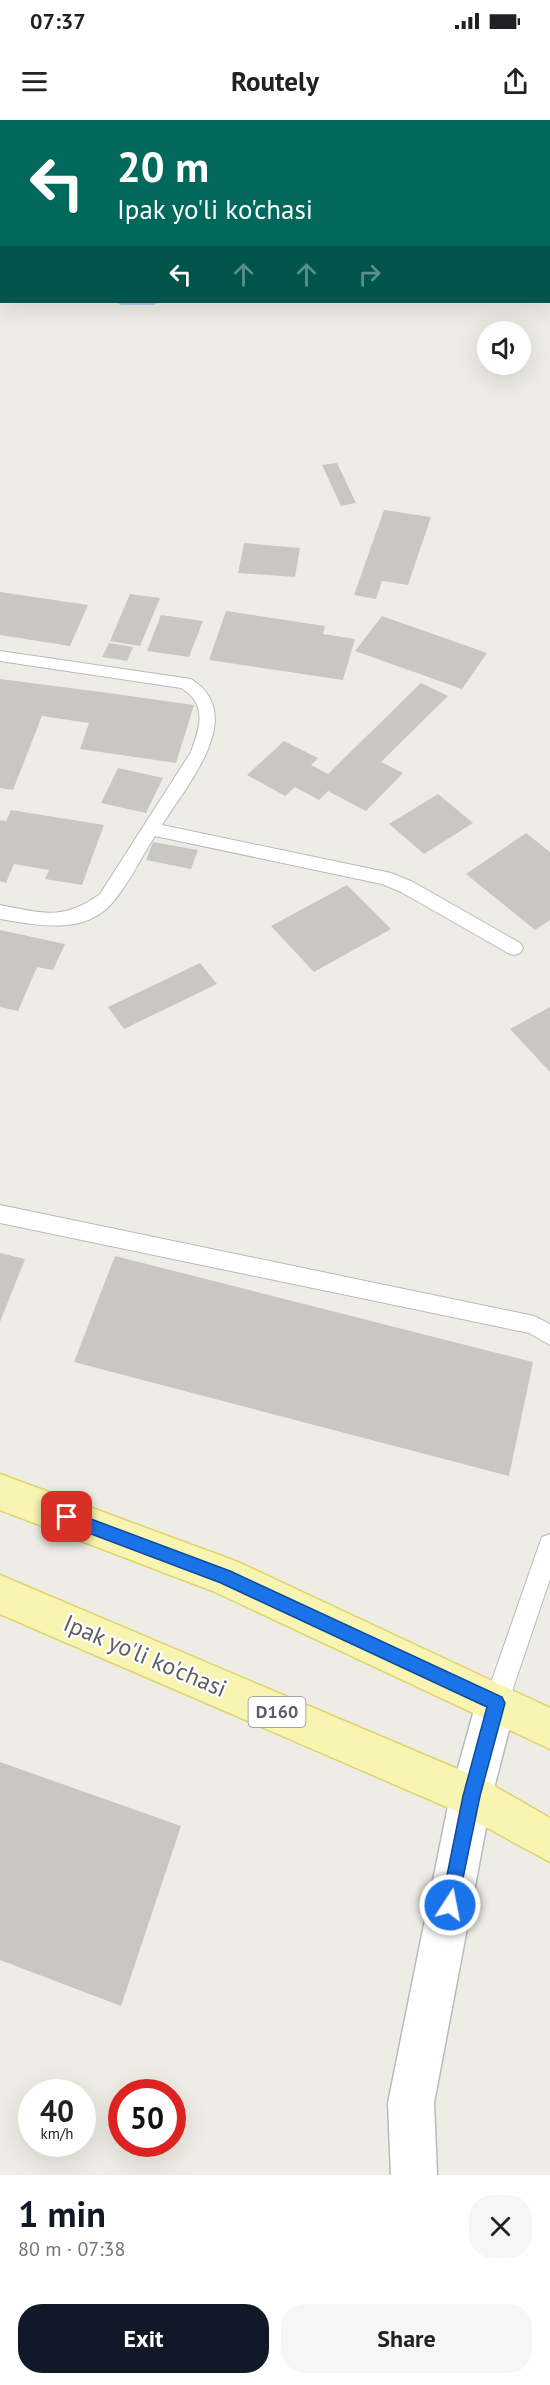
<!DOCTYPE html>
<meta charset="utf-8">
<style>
:root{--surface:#fff;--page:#f6f6f6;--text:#202124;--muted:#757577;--accent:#111827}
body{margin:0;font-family:"PT Sans",sans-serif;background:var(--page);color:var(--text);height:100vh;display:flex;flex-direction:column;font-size:22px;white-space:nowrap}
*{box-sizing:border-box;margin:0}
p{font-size:20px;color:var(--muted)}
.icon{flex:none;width:33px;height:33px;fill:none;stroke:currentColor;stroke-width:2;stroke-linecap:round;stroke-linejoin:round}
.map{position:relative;height:2055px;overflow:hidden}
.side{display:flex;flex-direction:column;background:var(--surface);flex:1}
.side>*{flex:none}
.top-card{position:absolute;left:0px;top:0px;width:550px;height:183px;box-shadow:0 6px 24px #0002;background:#00695c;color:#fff;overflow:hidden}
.controls{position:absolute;left:477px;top:201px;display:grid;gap:12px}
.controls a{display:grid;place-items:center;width:54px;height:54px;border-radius:50%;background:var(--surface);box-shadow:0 6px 24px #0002;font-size:30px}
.speed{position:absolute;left:18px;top:1959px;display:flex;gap:12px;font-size:30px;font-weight:700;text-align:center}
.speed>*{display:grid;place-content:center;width:78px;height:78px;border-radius:50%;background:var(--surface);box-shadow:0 6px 24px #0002;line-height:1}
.speed small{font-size:15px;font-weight:400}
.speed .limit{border:9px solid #d22;background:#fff;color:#111}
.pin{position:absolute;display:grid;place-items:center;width:51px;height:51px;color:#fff;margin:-26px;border-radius:12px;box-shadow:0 3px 9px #0006}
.me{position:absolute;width:66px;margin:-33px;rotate:11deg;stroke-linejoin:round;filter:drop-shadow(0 0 4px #0008)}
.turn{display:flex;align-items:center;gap:21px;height:126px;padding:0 18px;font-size:27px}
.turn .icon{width:78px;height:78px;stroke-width:2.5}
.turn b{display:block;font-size:42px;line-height:51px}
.lanes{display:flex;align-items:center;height:57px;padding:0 18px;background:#0003;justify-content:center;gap:30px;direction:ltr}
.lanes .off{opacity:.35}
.round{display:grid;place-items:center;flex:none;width:63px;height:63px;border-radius:24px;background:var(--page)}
.overview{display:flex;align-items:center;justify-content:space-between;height:102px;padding:0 18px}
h1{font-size:36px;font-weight:800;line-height:45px;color:var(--accent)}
.button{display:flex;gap:12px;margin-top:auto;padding:12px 18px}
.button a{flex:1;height:69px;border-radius:24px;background:var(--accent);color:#fff;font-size:24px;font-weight:800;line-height:69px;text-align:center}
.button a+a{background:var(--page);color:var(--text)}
.status{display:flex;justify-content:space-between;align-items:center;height:42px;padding:0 30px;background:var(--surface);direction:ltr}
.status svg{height:16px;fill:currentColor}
header{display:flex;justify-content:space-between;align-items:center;height:78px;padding:0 18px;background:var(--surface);font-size:27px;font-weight:800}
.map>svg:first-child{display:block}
</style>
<div class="status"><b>07:37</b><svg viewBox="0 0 49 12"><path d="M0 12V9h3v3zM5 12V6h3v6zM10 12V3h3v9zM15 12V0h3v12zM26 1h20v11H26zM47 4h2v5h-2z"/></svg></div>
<header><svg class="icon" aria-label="menu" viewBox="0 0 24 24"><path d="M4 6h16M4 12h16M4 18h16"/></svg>Routely<svg class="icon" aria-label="share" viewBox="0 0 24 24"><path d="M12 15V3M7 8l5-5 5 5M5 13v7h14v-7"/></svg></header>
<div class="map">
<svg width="550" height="2055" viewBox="0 0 550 2055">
<rect width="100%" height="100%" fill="#eeede5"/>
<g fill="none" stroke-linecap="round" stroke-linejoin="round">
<path fill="#adccf6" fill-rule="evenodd" d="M0,88h2v4h-2z
M549,135h1v6h-1z
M117,182h41l-4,3h-33z"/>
</g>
<path fill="#c9c7c2" d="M337,343l19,40 -15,3 -19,-41z
M384,390l47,7 -23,68 -26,-4 -6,18 -22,-4z
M244,423l56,5 -5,29 -57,-4z
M0,472l88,13 -18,41 -70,-11z
M130,474l30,4 -20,48 -30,-5z
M226,491l99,15 -2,8 32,5 -12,41 -134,-20z
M161,495l42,6 -14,36 -42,-6z
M382,496l105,37 -25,36 -107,-38z
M109,523l24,4 -6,14 -25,-4z
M0,559l101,13 93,13 -18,58 -96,-14 9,-26 -47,-7 -29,74 -13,-2z
M421,563l27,13 -67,66 22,11 -37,38 -38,-20 -9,9 -24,-13 -10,9 -38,-21 37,-34 34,17 -7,7 17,9z
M118,648l45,10 -17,35 -45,-10z
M438,674l35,29 -49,31 -35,-30z
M11,690l93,15 -22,60 -37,-6 4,-9 -35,-6 -8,19 -6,-2v-61l6,1z
M526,713l24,19v68l-15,10 -69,-56z
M153,722l45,8 -7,19 -45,-9z
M347,765l44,44 -77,43 -43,-46z
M0,810l65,14 -12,26 -16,-3 -19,44 -18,-4z
M200,843l17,21 -93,45 -16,-22z
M550,887v65l-40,-43z
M0,1133l25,6 -25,63z
M115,1136l418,106 -24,114 -435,-114z
M0,1642l181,64 -60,180 -121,-46z"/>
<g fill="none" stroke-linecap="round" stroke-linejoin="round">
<defs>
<path id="service" d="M174,0h12v2h-11z
M0,531l191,28c58,36 -5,107 -29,146l229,48 22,9 107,61 3,5 -3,5 -6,2 -6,-2 -107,-61 -19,-8 -227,-48c-14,22 -26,47 -42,66 -28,34 -77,23 -113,17v-14c41,8 64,16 100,-11l91,-142c9,-25 17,-48 -10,-64l-181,-27z
M0,1085l534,111 16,8v21l-21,-12 -529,-110z
M550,1414v45l-42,124 -4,8 -8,4 -8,-4 -4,-8 55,-158 3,-8z"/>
<path id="tertiary" d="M435,0h20l1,2h-19z"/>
<path id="secondary" d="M496,1563l14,6 6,14 -24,93 -58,307 3,72h-46l-3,-72 62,-307 26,-93 6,-14z"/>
<path id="primary" d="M0,1354l238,88 312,146v41l-335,-157 -215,-82z
M0,1455l486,206 64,37v44l-94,-51 -456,-197z"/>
<path id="trunk" d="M510,0h24l-25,2z
M0,123h2v12h-2z"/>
</defs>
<use href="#service" stroke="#b8b9be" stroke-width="2"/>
<use href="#tertiary" stroke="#b8b9be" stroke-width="3"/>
<use href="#secondary" stroke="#b9bac0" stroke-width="3"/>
<use href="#primary" stroke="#e3d269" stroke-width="3"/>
<use href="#trunk" stroke="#dcba17" stroke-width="3"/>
<use href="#service" fill="#fff" fill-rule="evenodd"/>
<use href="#tertiary" fill="#fff" fill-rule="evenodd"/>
<use href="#secondary" fill="#fff" fill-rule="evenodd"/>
<use href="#primary" fill="#f7f5b1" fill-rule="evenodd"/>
<use href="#trunk" fill="#f4eea4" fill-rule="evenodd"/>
</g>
<path fill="#1a73e8" stroke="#114b97" stroke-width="1.5" d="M67,1390l163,61 272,126 3,6 -25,93 -24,116 -6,2 -6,-2 -3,-7 22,-109 24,-89 -266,-124 -159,-60 -3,-6 3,-5z"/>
<g text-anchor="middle" stroke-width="4.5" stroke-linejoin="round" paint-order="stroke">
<rect fill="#fff" stroke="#8e8f92" stroke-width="1.5" x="248.5" y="1577" width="57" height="30" rx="4.5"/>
<g font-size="18" font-weight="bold" fill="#5d5f64">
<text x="277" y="1598">D160</text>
</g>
<g font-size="24" fill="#5d5f64" stroke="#fff">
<text transform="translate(145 1536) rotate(23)" y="8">Ipak yo'li ko'chasi</text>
</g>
</g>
</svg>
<div class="controls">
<a><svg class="icon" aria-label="sound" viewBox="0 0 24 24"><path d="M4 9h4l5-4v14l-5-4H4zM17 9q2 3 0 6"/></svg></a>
</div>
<div class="speed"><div>40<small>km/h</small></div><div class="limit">50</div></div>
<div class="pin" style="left:67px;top:1397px;background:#d93025"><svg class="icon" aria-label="arrive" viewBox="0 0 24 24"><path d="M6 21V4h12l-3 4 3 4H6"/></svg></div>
<svg class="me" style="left:450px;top:1785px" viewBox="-20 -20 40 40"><circle r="17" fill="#1a73e8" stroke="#fff" stroke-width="3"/><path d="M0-11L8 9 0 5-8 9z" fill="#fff"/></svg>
<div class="top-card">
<div class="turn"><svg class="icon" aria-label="left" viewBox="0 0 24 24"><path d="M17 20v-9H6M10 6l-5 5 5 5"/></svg><div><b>20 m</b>Ipak yo'li ko'chasi</div></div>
<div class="lanes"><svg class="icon" aria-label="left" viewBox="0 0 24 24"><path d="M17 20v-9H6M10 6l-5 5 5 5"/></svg><svg class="icon off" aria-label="ahead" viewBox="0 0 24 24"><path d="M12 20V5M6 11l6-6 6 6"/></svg><svg class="icon off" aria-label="ahead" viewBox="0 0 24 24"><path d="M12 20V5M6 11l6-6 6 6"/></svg><svg class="icon off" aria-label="right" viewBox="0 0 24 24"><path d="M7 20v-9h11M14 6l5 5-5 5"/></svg></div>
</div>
</div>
<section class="side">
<div class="overview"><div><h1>1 min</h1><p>80 m · 07:38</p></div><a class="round"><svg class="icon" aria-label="close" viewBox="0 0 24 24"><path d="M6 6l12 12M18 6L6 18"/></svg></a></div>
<div class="button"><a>Exit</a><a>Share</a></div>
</section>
